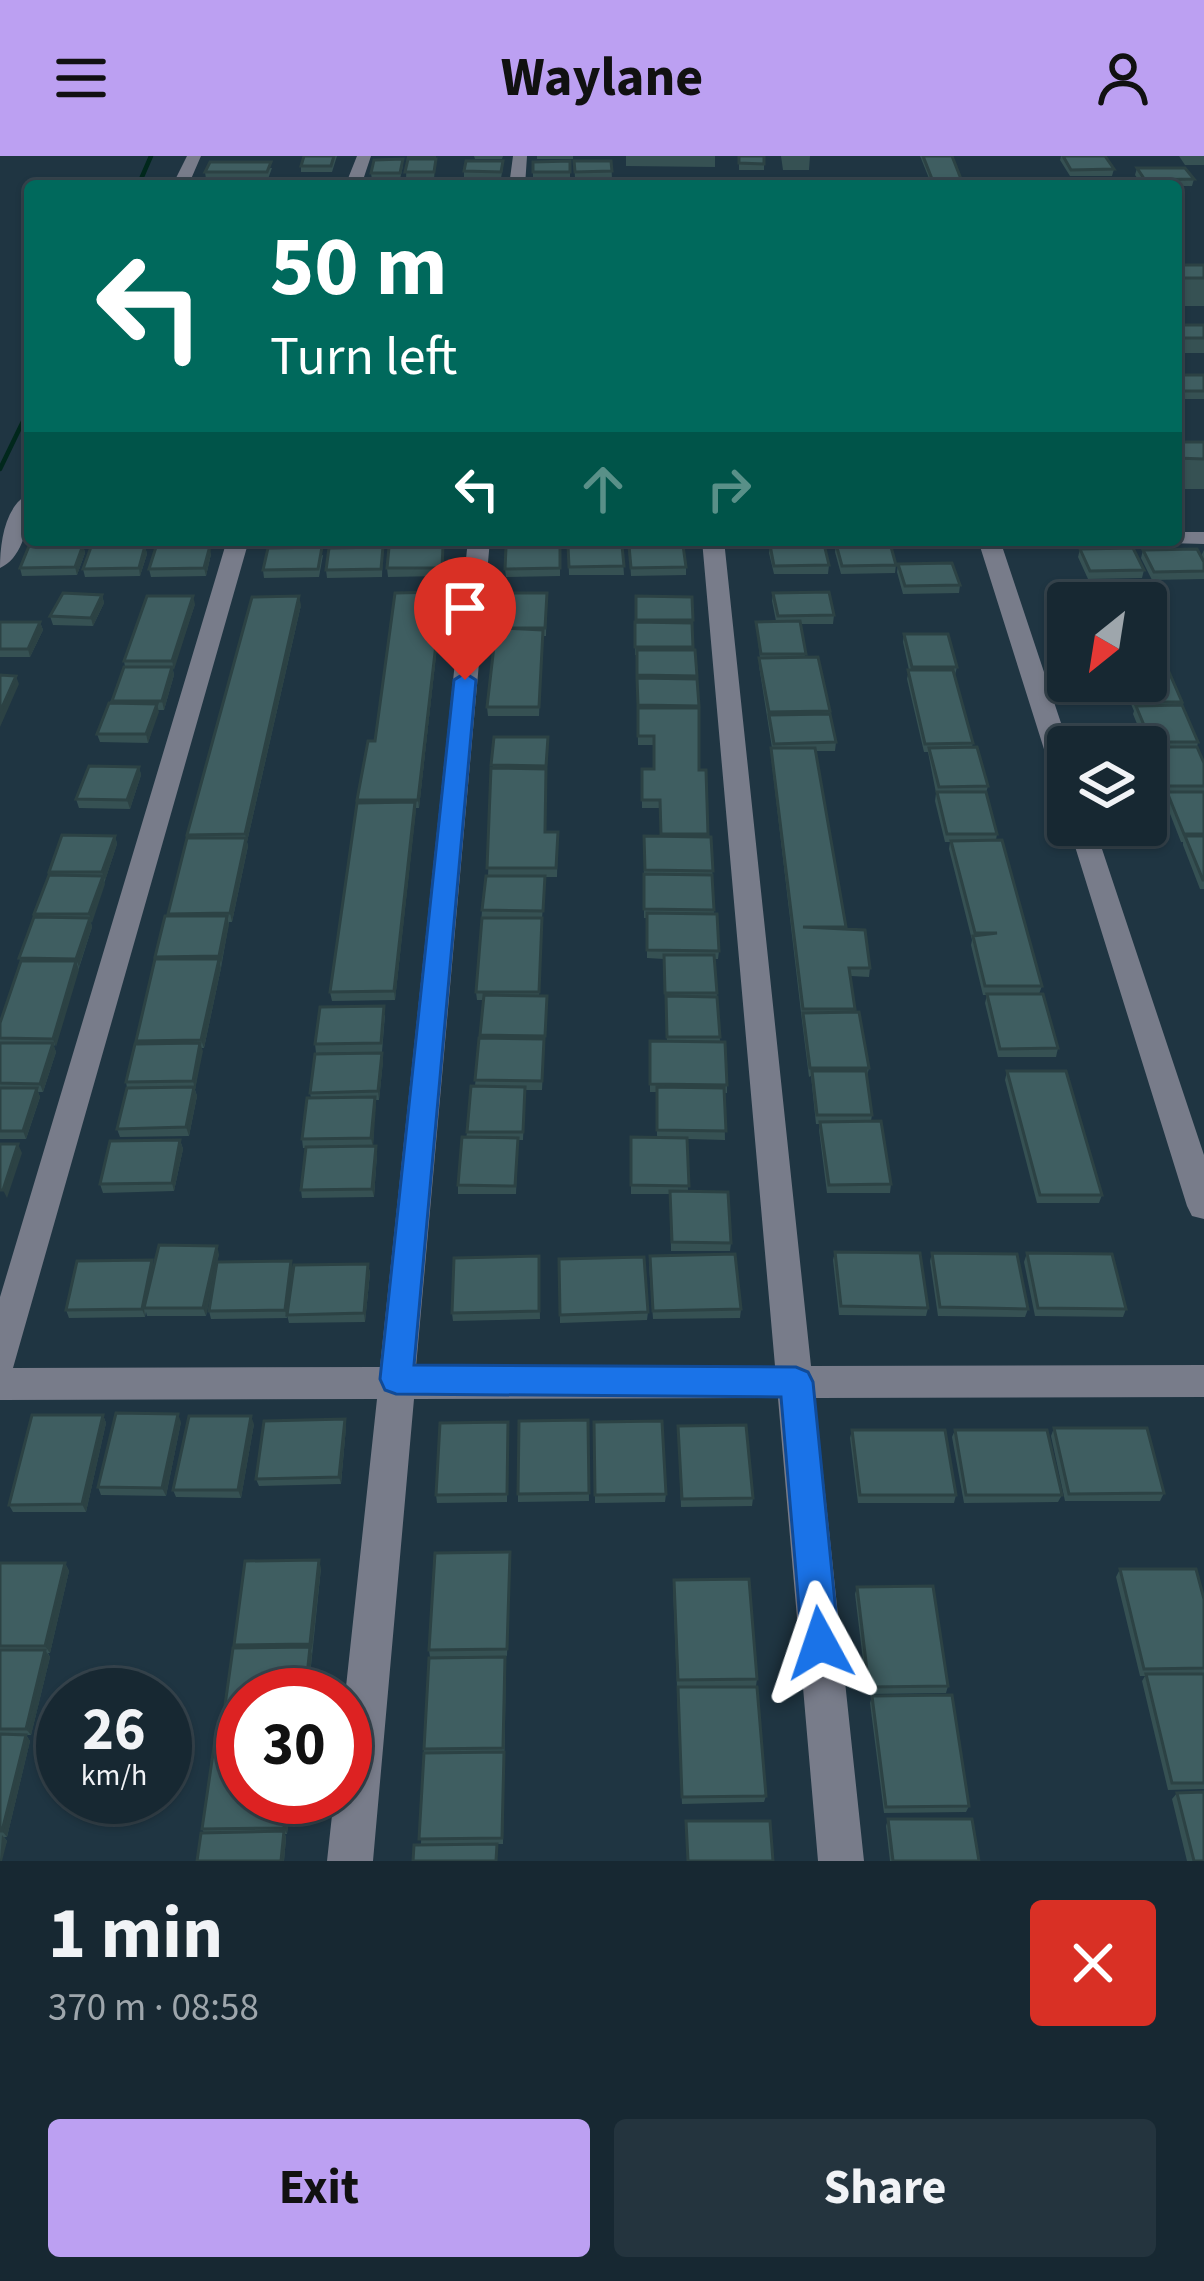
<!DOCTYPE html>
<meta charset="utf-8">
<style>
:root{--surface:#172832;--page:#24343e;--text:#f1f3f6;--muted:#9ea6ac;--line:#36444d;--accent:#bca0f2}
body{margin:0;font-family:"Source Sans 3",sans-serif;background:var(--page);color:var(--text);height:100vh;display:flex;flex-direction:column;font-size:45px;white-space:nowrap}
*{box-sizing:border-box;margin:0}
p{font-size:39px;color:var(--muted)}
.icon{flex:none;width:66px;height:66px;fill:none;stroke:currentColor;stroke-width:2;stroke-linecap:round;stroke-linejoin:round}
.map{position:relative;height:1705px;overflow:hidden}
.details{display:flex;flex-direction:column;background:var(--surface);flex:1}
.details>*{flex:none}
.hud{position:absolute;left:24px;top:24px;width:1158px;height:366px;border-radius:12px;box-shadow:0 3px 9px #0004,0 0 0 3px var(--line);background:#00695c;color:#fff;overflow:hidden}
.needle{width:78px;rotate:210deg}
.buttons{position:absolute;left:1047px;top:426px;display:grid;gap:24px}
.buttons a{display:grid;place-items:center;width:120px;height:120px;border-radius:12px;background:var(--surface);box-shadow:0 3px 9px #0004,0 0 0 3px var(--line);font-size:60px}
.speed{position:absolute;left:36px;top:1512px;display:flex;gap:24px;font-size:60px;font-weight:700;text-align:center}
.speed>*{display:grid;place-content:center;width:156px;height:156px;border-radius:50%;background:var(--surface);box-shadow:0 3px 9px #0004,0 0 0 3px var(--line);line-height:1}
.speed small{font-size:30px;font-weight:400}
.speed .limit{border:18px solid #d22;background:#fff;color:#111}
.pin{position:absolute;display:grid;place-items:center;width:102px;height:102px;color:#fff;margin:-123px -51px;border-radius:50% 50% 50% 0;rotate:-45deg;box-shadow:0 0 12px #0007}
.pin .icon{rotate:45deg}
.me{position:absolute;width:132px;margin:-66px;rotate:355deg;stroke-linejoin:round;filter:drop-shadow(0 0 9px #0008)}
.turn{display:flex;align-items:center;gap:42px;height:252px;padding:0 48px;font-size:54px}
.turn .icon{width:156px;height:156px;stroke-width:2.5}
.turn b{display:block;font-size:84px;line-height:102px}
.lanes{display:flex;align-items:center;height:114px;padding:0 48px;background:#0003;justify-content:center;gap:60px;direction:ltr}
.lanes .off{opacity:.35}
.round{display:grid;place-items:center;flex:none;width:126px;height:126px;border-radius:12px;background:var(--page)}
.summary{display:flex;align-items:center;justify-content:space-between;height:204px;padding:0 48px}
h1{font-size:72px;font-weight:700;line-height:90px}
.action{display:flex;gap:24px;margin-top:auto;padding:24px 48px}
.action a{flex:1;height:138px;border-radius:12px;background:var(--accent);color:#111;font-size:48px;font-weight:700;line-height:138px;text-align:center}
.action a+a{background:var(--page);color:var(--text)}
header{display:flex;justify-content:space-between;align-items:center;height:156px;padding:0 48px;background:var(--accent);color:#111;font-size:54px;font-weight:700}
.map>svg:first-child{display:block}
</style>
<header><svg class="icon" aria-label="menu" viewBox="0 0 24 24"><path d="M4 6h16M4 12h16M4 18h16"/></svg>Waylane<svg class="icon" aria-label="person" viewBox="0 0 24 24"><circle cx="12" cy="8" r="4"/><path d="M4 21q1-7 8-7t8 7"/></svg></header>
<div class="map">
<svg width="1204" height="1705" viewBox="0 0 1204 1705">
<rect width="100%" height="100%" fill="#1f3542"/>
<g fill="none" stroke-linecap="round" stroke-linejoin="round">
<path stroke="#01281c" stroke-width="4.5" d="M138,30l13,-30
M0,313l30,-62"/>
<path fill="#787c8a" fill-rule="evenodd" d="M187,0h14l-13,30h-16z
M357,0h14l-10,30h-16z
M513,0h14l-2,30h-16z
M878,22l6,8h-315l8,-5z
M30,337c0,25 -5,64 -30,75 0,-26 5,-63 30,-75z
M1176,376h28v12l-36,-1 8,-3z
M227,384h22l-236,828 367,-1 88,-827h22l-74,827 359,-1 -73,-826h22l87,826 393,-1v32l-389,1 49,463h-46l-40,-463 -364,1 -41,462h-46l7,-64h11v-101l32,-297 -377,1v-103z
M978,384h22l69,207 -1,45 -13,-8z
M1068,668l26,1 110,330v64l-12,-3 -5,-10z"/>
</g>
<path fill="#365153" d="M304,0h33l-5,16h-31v-6z
M407,0h29l-2,23h-28z
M474,0h29l-1,3h-27z
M537,0h36v3h-36z
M626,0h89v11l-89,-1z
M739,0h25v14h-25z
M781,0h29l-1,14h-26z
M920,0h32l9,23 -1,7h-28z
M1061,0h44l9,13 -2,7h-42l-10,-16z
M1179,0h25v9h-19z
M570,5v17l-37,1v-17z
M574,5h37l1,17h-37z
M403,10l-3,13 -28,1 -1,-7z
M272,12l-4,11h-62l-1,-7z
M503,12l-2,10h-37v-7z
M1137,12l57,11 -2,7h-49l-8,-11z
M1176,109h28v41h-28z
M1176,169h28v28h-28z
M1176,219h28v24h-23l-5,-7z
M1176,286h28v47h-28z
M836,388l60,21 -1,8 -54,1 -6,-22z
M83,389l2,8 -8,22 -55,1 -2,-8z
M622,389l2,30h-55l-1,-29z
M770,389l59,20 -1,9h-54l-5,-21z
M145,390l2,8 -7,22 -55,1 -2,-8z
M560,390v30l-54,1 -1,-8z
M629,390l57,21v8l-55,1z
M383,391l-1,30 -55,1 -1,-8z
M1080,393l64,21 -2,8 -54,1 -10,-22z
M1143,394l58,6 3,-6v29l-52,1 -11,-22z
M211,398l-5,22 -55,1 -2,-8z
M444,398l-2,22 -54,1 -1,-9z
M323,399l-4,22 -55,1 -1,-8z
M898,408l62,21 -1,8 -56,1 -6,-22z
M442,436v9l-23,207h-3l-21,192 -63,1 -2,-9 27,-192 18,-59z
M547,437l-1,43h-3l-4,80h-51l-1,-9z
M773,437l61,22 -1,9h-32l4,33 25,54 6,31 -1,9h-19l30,178 24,39 -1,9 -18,-1 4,36 14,56 -2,8 5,39 -1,6 20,63 -1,9h-63l-8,-63 1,-6h-4l-5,-48 -2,1 -7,-56 -31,-265 1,-8 -13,-82 1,-8 -4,-36 20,-1 -4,-20z
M102,439l2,8 -11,23 -40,-1 -3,-9z
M636,440l57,24v30h2l3,58 1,62 9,67h3l3,77 5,37 -1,8h-4l3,38 3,44 7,44v8h-3l1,47 -38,-1 1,53 43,51 -1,8h-59l-1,-57h-39v-57l26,1v-46h-7v-51h17l-3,-82 -17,-1v-40h-3v-82h17l-1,-28h-18v-39h12l-1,-24h-15l-1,-90h-2z
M195,448l-22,66 1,5 -10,35h-6l-10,33 -48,-1 -3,-8 15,-31 13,-36 -1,-6z
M301,449l-54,237 1,4 -16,76h-3l-8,46 -17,80h-2l-7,42 2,6 -8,40 -69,1 -3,-8 10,-41 -1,-6 11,-38 -1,-3 19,-84 14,-41 18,-81z
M0,466h40l3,8 -13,27h-30z
M904,478l53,33 -2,8 18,68 -1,4 16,39 -2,7 11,41 -1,6 46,146 -3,8 19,54 -2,9h-58l-13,-54 2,-8h-4l-12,-50 1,-5 -23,-91 1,-7h-5l-10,-41 1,-8 -8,-41h-4l-17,-73 2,-9 -6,-28z
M1121,525h25l36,21 -1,3 17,37 -1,5 7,16v126h-4l-17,-44v-3h-2l-16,-41 2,-6h-5l-15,-39 1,-5 -15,-37 1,-3z
M494,581h54l-3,95h13l-1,45h-12l-3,42 -3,77h8l-5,94h-17l-2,50h-5l-2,54h-58v-9l17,-99 8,-86h-6l-1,-8 6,-82 6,-34z
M139,611l2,8 -11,34 -51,-1 -3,-9z
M115,680l2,8 -26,79 1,4 -38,120 2,5 -13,40h-5l2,5 -14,42h-26v-116l21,-61 -2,-4 31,-83 -1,-3z
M385,859l-3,37 -66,1 -1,-9z
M382,897l1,8 -4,39h-4l-2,46 4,8 -3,43 -72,1 -1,-8 5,-42h-3l-1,-9 9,-41 -1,-5z
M1007,915l95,124 -3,8h-62l-32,-123z
M180,984l3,9 -9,42 -71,2 -3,-9z
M835,1096l93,56 -2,8 -87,-1 -6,-55z
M932,1097l96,56 -3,8 -87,-1 -8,-55z
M1027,1097l99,56 -3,8 -88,-1 -11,-54z
M219,1098l-2,8 74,-1 2,8 -6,49 -76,1 -2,-8 5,-35 -8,40h-59l-1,-4 -1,5 -76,1 -3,-8 88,-43z
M539,1100l1,63 -87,2 -1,-8z
M559,1103l89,53 -1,8 -87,3z
M368,1108l2,9 -5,49 -76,1 -2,-8z
M649,1109l92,44 -1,9 -87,1z
M103,1259l3,8 -20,89h-73l-4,-7z
M345,1263l1,8 -5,57 -82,2 -3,-7z
M588,1264l1,81 -71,1v-8z
M181,1266l-15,74 -65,-1 -3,-8z
M508,1266l-1,80 -70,1 -1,-8z
M594,1266l72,72 -1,8 -70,1z
M254,1268l-13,74 -65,-1 -3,-7z
M678,1270l75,72 -1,8 -71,1z
M1054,1272l110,65 -4,8h-95l-14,-65z
M852,1274l104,65 -2,8h-96l-8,-65z
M955,1274l107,65 -4,7 -94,1 -12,-66z
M510,1396l-3,104 -77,1 -1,-7z
M0,1407h65l4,8 -19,82h-2l2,4 -19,78h-5l4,6 -23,96h-3l3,4 -7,20z
M321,1412l-13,127h-65v102h48l-4,37h-2l1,4 -2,23h-87l7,-28 -2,-4 23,-97 -3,-5 13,-79 -1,-3z
M1120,1413l84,30v190l-36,1 -26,-109 3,-5h-5l-24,-99z
M673,1431l84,92 -1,7 -79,1z
M857,1431l91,99 -2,7 -79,1 -12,-100z
M506,1508l-3,180h-6l1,6 -77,-6 3,-95z
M677,1538l89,102 -2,6 -82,2z
M872,1540l97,110 -3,6 -82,1 -14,-110z
M1177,1637l27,68h-17l-15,-62z
M888,1663l91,42h-89l-4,-35z"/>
<path fill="#2c4244" d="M407,0h29l-2,23v-7l-27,-10z
M83,389l2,8 -8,22 -2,-8z
M145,390l2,8 -7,22 -1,-8z
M210,390l1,8 -5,22 -2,-8z
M442,436v9l-23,207 -1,-8z
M102,439l2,8 -11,23 -2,-8z
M193,440l2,8 -21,66 -2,-9z
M299,440l2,9 -54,237 -2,-8z
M40,466l3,8 -13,27 -2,-8z
M172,511l2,8 -10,35 -2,-9z
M16,520l3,8 -19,43v-15z
M157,548l2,8 -11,31 -2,-9z
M139,611l2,8 -11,34 -3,-9z
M415,646l1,9 -21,189 -1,-9z
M115,680l2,8 -12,37 -3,-9z
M246,682l2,8 -16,76 -2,-9z
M103,720l2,8 -13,39 -3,-9z
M227,760l2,9 -8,40 -2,-9z
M90,762l2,9 -13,40 -3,-8z
M219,803l2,9 -17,80 -3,-8z
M76,805l3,9 -23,77 -3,-8z
M53,887l3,9 -13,40 -3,-8z
M200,887l3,8 -8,39 -2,-9z
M382,897l1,8 -4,39 -1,-9z
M194,931l3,9 -8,40 -3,-9z
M37,932l3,9 -14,42 -3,-8z
M375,941l1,9 -3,41 -2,-9z
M180,984l3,9 -9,42 -2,-8z
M18,988l4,9 -15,45 -4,-8z
M376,990l1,8 -3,43 -2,-8z
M217,1090l2,8 -13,62 -3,-8z
M152,1104l3,8 -11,40 1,9 -3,-8z
M291,1105l2,8 -6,49 -2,-8z
M368,1108l2,9 -5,49 -1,-9z
M178,1258l3,8 -15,74 -4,-8z
M103,1259l3,8 -20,89 -4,-8z
M251,1260l3,8 -13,74 -3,-8z
M345,1263l1,8 -5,57 -2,-7z
M319,1404l2,8 -9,83 -2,-7z
M65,1407l4,8 -19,82 -5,-7z
M310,1491l2,7 -4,41h-3z
M45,1494l5,7 -19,78 -5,-6z
M26,1579l4,6 -23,96 -5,-6z
M288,1641h3l-4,37 -3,-6z
M284,1675l2,7 -2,23h-3z
M2,1679l5,6 -5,20h-2z"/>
<path fill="#3f5e61" stroke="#2c4244" stroke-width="3" d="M304,0h30l-3,10h-30z
M739,0h25v8l-25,-1z
M923,0h29l9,23h-29z
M1063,0h42l9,13 -43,1z
M403,3l-3,14h-29l3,-13z
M408,3h28l-2,13h-29z
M466,5h37l-2,11 -37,-1z
M570,5v11h-37v-10z
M574,5h37l1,10 -37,1z
M210,6h61l-4,10h-62z
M1137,12h48l9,11 -49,1z
M531,27h55v3h-55z
M1176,109h28v13h-28z
M1176,169h28v13h-28z
M1176,219h28v16h-21l-7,-10z
M1176,286h28v17l-28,-1z
M890,387l6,22 -54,1 -6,-22z
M824,388l5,21 -55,1 -4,-21z
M83,389l-8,22 -55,1 9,-22z
M622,389l2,21 -55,1 -1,-21z
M683,389l3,22 -55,1 -2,-22z
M145,390l-6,22 -56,1 8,-22z
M210,390l-6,22 -55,1 7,-22z
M443,390l-1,22h-55l2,-21z
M560,390v22l-55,1 1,-22z
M322,391l-4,22 -55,1 5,-22z
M383,391l-2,22 -55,1 3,-22z
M1133,392l11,22 -54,1 -10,-22z
M1197,393l7,13v9l-50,1 -11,-22z
M952,407l8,22 -55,1 -7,-22z
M442,436l-24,208h-61l11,-59h7l20,-148z
M829,436l5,23 -56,1 -5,-23z
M63,437l39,2 -11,23 -41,-2z
M500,437h47l-2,35h-42l40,2 -4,77h-52z
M147,440h46l-21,65h-48z
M299,440l-54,238 -58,1 65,-238z
M636,440l56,1 1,23h-57z
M1095,443h42l2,4h-43z
M1146,463l36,83h-47l-8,-21h19z
M800,465l6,33h-45l-5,-32z
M0,466h40l-12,27h-28z
M635,466l57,1 1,24h-58z
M904,478h44l9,33h-45z
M637,494h58l2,26 -60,-1z
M818,501l12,54 -61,1 -10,-54z
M124,511h48l-10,34h-50z
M908,514h45l20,73 -48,1z
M0,519l16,1 -16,36z
M637,522l60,1 2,27 -61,-1z
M109,547l48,1 -11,30h-49z
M1182,549l16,37h-47l-15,-36z
M638,552h61v62h7l2,64h-47l-1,-34h-18v-31h12v-33h-16z
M830,558l6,28 -62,2 -5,-29z
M494,581h54l-2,29 -55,-1z
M977,591l11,39 -49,1 -10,-39z
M1149,591h48l7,16v23h-39z
M771,592h44l31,179h-43l62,3 5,38h-21l6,41h-52z
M89,610l50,1 -12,33 -51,-1z
M491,612l55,1 -1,63h13l-2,36h-69z
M937,636h49l11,42h-50z
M1167,636h37v42h-20z
M415,646l-21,189 -64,1 27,-189z
M62,679l53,1 -13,36h-53z
M644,680l67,1 2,34 -68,-1z
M1185,680h19v44h-1z
M187,682h59l-16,75 -62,1z
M1002,684l40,146h-57l-12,-50 24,-3h-22l-24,-92z
M644,718l68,1 2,35 -70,-1z
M49,719l54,1 -14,38h-55z
M486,720h59l-2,35 -61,-1z
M647,757l70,1 2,37 -72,-1z
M165,760h62l-8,40 -64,1z
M34,761l56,1 -14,41 -57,-1z
M482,762h60l-3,74h-63z
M664,799h50l3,38h-52z
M155,803h64l-18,81 -65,1z
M21,805h55l-23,78 -53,-1v-15z
M987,838h56l15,54 -58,1z
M484,839l63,1 -2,40 -65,-1z
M666,840l51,1 3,40h-53z
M384,850l-3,37 -66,1 5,-37z
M859,856l10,56h-59l-7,-55z
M479,882l65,1 -2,42 -67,-1z
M650,885l75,1 2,43 -77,-1z
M0,887h53l-13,41 -40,-1z
M200,887l-7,38 -67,1 9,-38z
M382,897l-4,38 -68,2 5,-39z
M812,915h54l6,44h-55z
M1007,915h59l36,124h-62z
M471,930l54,1 -2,45h-56z
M194,931l-8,40 -69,2 10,-41z
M657,931l67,1 2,43 -69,-1z
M0,932h37l-14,43h-23z
M375,941l-4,41 -69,1 5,-41z
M881,965l10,63 -62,1 -9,-63z
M462,981l56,1 -3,48 -57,-1z
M631,981l56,1 2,48 -58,-1z
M180,984l-8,43 -72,1 10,-43z
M0,988h18l-15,46h-3z
M376,990l-4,43 -71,1 5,-43z
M670,1035l58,1 3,51 -59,-1z
M159,1089l58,1 -14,62h-59z
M835,1096l85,1 8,55 -87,-2z
M932,1097l85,1 11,55 -88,-2z
M1027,1097l85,1 14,55 -88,-1z
M735,1098l6,55 -88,2 -3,-55z
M539,1100v55l-87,2 2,-55z
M644,1101l4,55 -88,3 -1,-56z
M152,1104l-10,49 -76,1 11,-49z
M291,1105l-6,49 -76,1 8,-49z
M368,1108l-4,49 -77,2 7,-50z
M116,1257l62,1 -16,74 -64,-1z
M32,1259h71l-21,89 -73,1z
M189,1260h62l-13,74h-65z
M345,1263l-6,58 -83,2 8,-58z
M588,1264l1,73 -71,1 1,-73z
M662,1265l4,73 -71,1 -1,-73z
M508,1266l-1,72 -71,1 4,-72z
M746,1269l7,73 -71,1 -4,-73z
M1054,1272h93l17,65 -95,1z
M852,1274h93l11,65h-96z
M955,1274h92l15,65h-96z
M510,1396l-3,97 -78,1 6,-97z
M319,1404l-9,84 -76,1 11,-84z
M0,1407h65l-20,83h-45z
M1120,1413h76l8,30v69l-60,1z
M749,1423l8,100 -79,1 -4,-100z
M933,1430l15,100 -79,1 -12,-100z
M310,1491l-5,48h-62v31l-21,1 11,-79z
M0,1494h45l-19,79h-26z
M505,1501l-2,91 -79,1 5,-91z
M1146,1518h58v109h-32z
M678,1531h79l9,109 -84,1z
M952,1539l17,111 -83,1 -14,-111z
M243,1576v65h45l-4,31 -82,1 14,-96z
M0,1578l26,1 -24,96h-2z
M504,1596l-2,86 -83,1 5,-86z
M1204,1636v69h-10l-17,-68z
M888,1663h84l7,42h-86z
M686,1665h84l3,40h-85z
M284,1675l-3,30h-84l4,-28z
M497,1688l-1,17h-83l1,-16z"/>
<path fill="#1a73e8" stroke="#114b97" stroke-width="3" d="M465,517l11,7 -62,685 382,2 12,5 5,10 26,261 -5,14 -14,5 -13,-5 -5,-14 -21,-246 -385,-3 -11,-4 -5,-11 74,-699z"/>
</svg>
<div class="buttons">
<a><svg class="needle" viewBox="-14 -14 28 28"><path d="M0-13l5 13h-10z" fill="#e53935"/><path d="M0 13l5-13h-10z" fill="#9ea6ac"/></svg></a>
<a><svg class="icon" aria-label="layers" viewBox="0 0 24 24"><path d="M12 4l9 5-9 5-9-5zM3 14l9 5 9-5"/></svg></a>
</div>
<div class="speed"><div>26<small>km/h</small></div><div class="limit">30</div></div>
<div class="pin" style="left:465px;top:524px;background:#d93025"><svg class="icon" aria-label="arrive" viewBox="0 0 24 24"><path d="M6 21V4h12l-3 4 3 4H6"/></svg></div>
<svg class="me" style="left:820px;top:1487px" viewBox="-20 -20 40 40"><path d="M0-17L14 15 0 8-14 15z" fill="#1a73e8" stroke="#fff" stroke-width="4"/></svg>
<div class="hud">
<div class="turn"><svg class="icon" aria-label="left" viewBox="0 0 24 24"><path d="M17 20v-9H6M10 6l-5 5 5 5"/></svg><div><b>50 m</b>Turn left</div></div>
<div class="lanes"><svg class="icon" aria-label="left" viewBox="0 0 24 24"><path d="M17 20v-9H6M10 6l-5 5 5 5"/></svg><svg class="icon off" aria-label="ahead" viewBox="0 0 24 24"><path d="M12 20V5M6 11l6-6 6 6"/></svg><svg class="icon off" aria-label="right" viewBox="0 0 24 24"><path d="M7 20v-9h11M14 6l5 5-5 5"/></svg></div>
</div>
</div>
<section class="details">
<div class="summary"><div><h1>1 min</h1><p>370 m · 08:58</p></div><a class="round" style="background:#d93025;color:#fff"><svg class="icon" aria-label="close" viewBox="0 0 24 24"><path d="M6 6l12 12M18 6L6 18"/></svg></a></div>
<div class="action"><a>Exit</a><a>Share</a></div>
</section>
